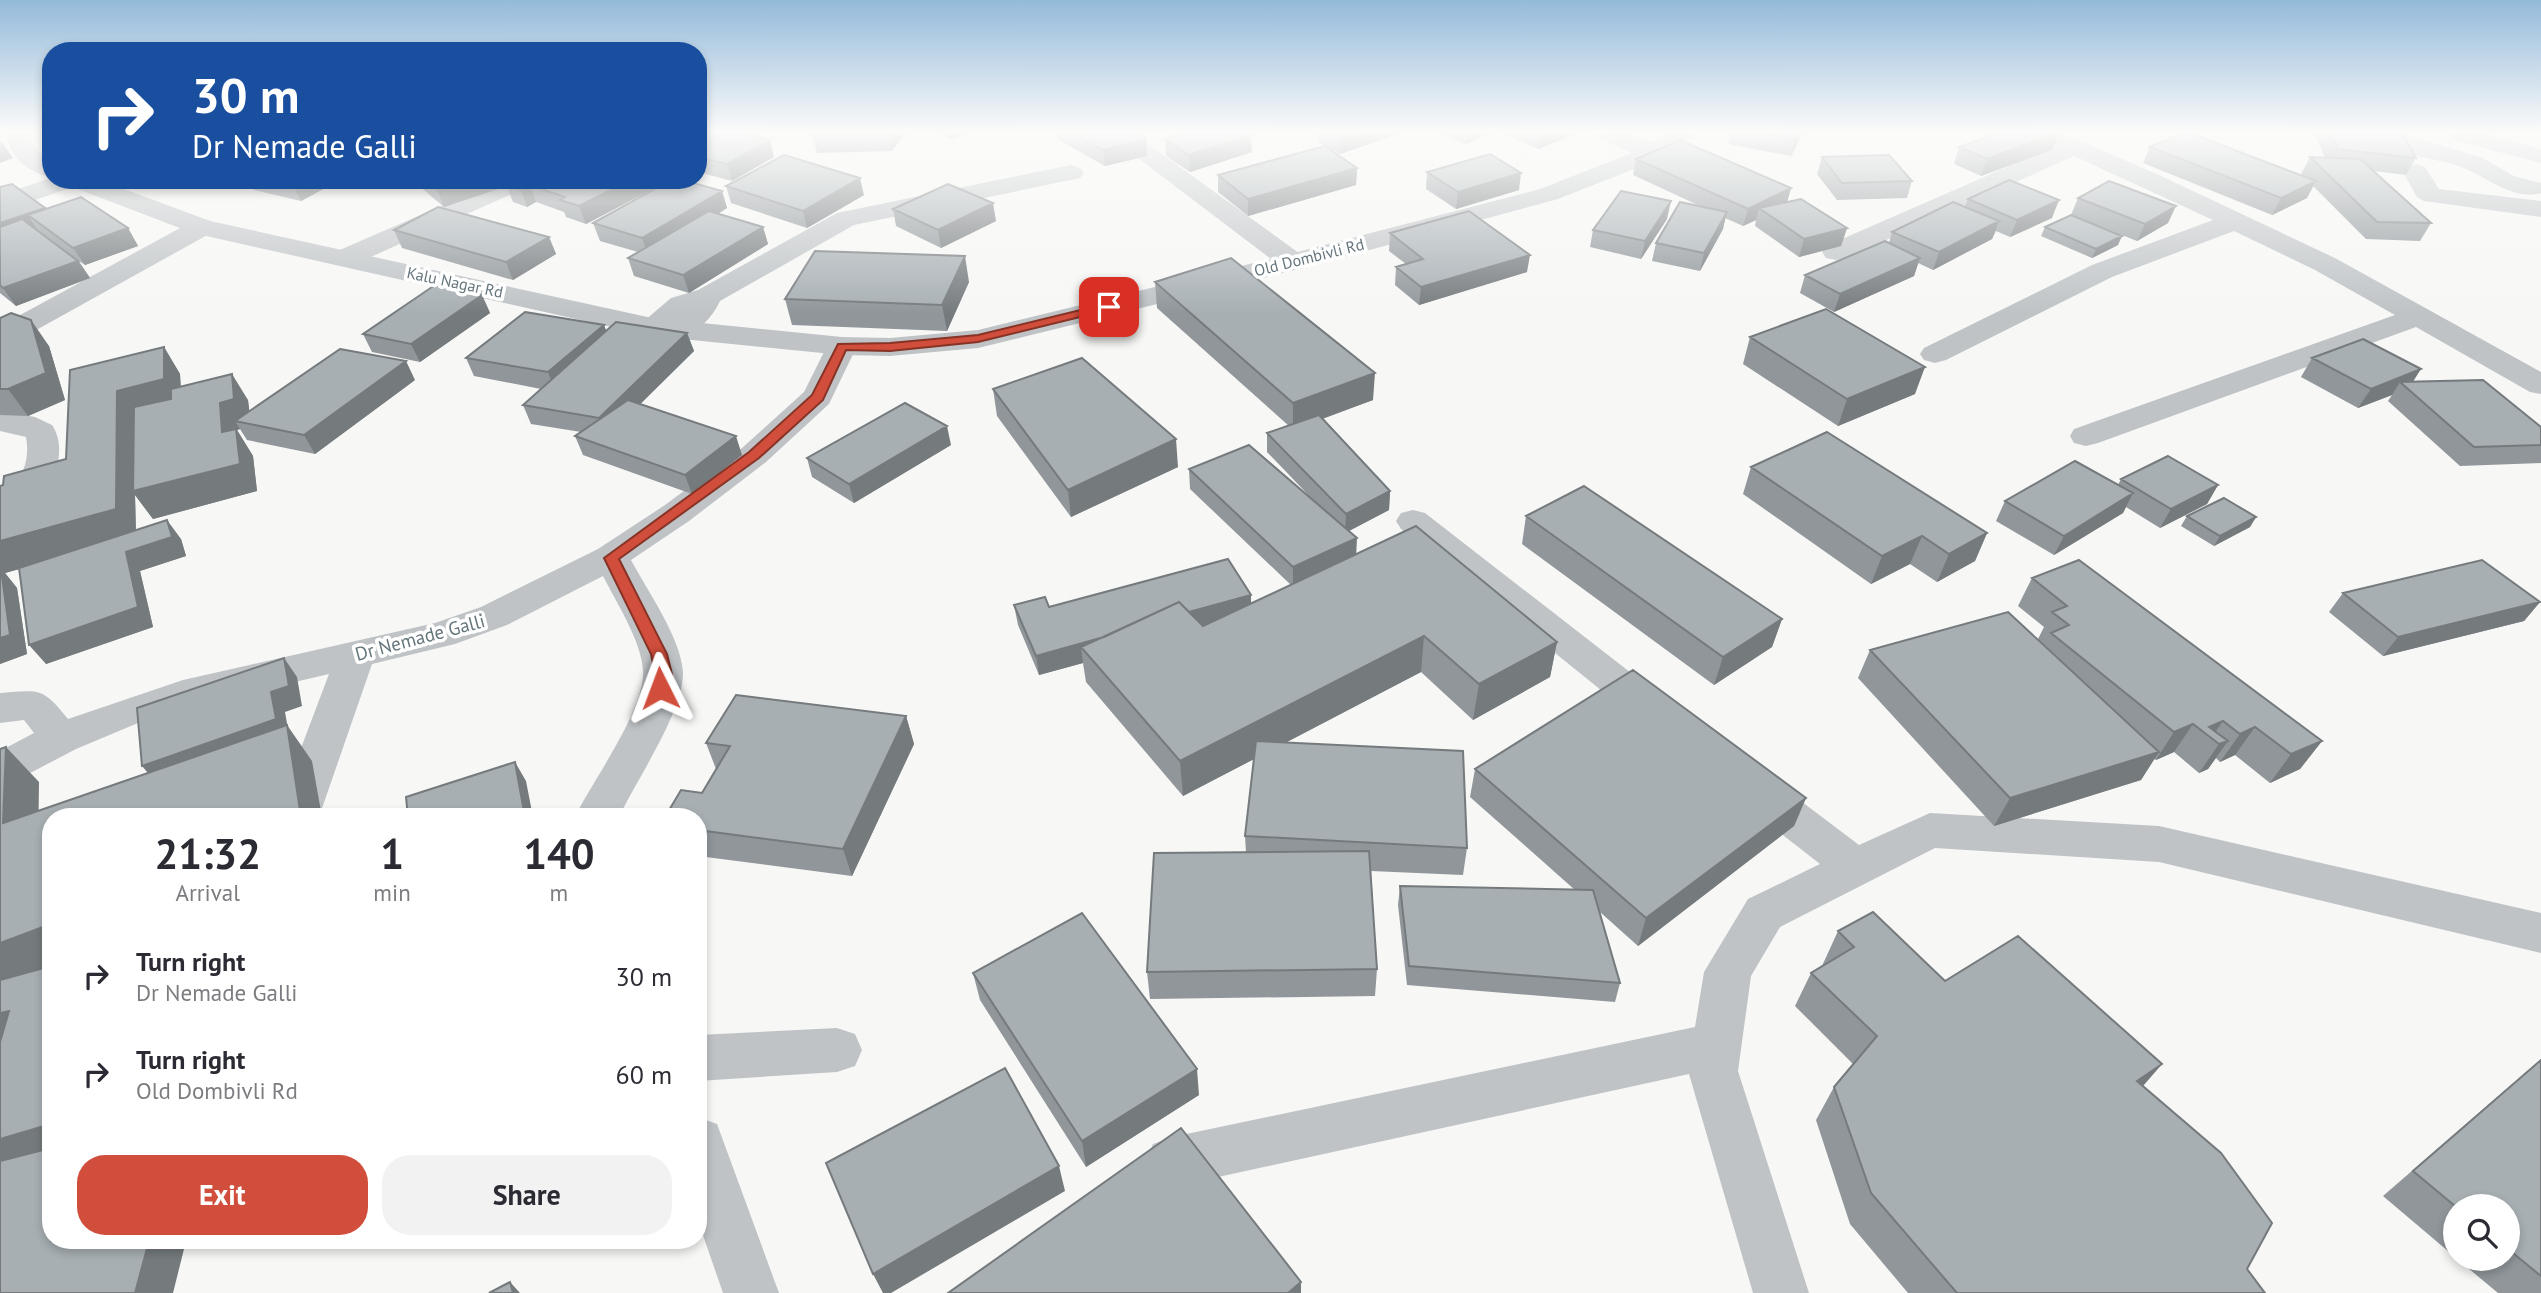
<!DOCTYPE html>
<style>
:root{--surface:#fff;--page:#f2f2f3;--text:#2b2b33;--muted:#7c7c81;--accent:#d04e3b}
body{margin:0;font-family:"PT Sans",sans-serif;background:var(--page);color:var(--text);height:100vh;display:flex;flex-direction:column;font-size:26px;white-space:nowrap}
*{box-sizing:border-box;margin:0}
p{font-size:23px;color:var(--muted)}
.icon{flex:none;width:38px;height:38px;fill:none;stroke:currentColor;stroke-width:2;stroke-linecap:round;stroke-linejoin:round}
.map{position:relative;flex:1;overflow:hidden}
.side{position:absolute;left:42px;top:808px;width:665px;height:441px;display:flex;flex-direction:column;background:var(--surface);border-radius:28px;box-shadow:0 4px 10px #0003}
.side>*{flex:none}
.hud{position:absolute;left:42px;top:42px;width:665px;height:147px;border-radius:28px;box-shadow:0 4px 10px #0003;background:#1a4fa0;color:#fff;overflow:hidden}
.tools{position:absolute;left:2443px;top:1194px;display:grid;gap:14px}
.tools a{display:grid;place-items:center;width:77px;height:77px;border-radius:50%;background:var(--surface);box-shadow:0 4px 10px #0003;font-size:35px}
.pin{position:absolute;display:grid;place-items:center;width:60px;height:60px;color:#fff;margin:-30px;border-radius:14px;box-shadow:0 4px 10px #0006}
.me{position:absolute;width:77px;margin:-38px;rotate:357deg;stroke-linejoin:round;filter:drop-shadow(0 0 5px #0008)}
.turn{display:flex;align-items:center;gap:24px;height:147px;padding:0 35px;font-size:32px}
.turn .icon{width:91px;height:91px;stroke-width:2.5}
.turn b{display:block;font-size:49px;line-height:60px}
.eta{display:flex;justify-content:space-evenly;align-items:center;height:119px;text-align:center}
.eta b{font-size:42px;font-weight:700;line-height:49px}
.cta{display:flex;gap:14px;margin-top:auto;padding:14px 35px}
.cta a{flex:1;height:80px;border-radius:28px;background:var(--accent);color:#fff;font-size:28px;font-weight:700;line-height:80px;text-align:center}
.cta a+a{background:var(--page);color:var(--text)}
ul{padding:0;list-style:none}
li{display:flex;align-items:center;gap:21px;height:98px;padding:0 35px}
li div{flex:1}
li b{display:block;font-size:26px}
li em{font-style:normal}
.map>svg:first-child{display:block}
</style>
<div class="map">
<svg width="2541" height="1293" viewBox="0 0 2541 1293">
<rect width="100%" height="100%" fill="#f7f7f5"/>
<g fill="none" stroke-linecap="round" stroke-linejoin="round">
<path fill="#bfc3c6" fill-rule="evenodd" d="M1105,133h28l170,123 4,6 -4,6 -10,2 -10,-2z
M1665,133h28c-10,14 -32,29 -49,25l-3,-5z
M2029,133h33l97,42 176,83 206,114v22l-11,-2 -114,-65 -318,116 -12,3 -12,-3 -4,-7 4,-7 321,-114 -80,-45 -81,-39 -122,46 -166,83 -11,3 -11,-3 -4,-6 4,-6 168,-83 121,-45 -139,-64 -228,102 -10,2 -10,-2 -4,-6 4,-6 227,-99 -20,-9z
M2371,133h28l82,24 33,19 27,7v10c-30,8 -54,-17 -80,-26 -24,-9 -76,-13 -90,-34z
M2450,133h32l59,16v14l-88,-23z
M2416,164l9,3 14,22 102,12v16l-117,-16 -7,-4 -14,-25 4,-5z
M1071,165l9,3 4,5 -4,5 -226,47 -134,76c-9,20 -32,42 -54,36l-3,-4 -11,3 -10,-3 -5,-6 34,-29 27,-8 139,-77z
M51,178v2h31l-3,5 -79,27v-17z
M501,180h34l-3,5 -177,79 -10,2 -10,-2 -4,-6 4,-6z
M202,219l9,2 4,6 -4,6 -200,111 -11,3v-21l193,-105z
M842,337l11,3 4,6 -28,58 -63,58 -77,59 -58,39c16,30 50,78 52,112 1,37 -43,103 -60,137l1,8h-44l-1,-8c18,-34 66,-101 64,-138 -1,-29 -27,-69 -40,-95l-96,49 -52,19 -83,20 -53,153h-44l54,-143 -142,33 -49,16 -62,26 -61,32 -15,5v-35l34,-18 -10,-13 -24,3v-30c41,-3 42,-6 68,26l115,-39 252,-57 46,-16 117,-58 67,-44 77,-57 62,-56 23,-46 4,-6z
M0,411l35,6 17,8c24,35 -17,99 -52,108v-31c19,-19 31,-37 26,-65l-26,-6z
M1413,510l12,3 246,191 6,10 -6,10 -14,5 -14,-5 -242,-195 -5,-8 5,-8z
M1754,773l15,4 90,68 71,-32 229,13 382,87v40l-382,-91 -224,-14 -155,79 -29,49 -13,95 71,222h-56l-64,-219 -480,105 -8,18 -19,8 -19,-8 -18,-35 8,-18 19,-7 523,-110 9,-55 44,-73 72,-35 -81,-63 -6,-12 6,-12z
M837,1028l18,6 7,16 -7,16 -18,6 -139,9v-46z
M698,1117l19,7 62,169h-56l-25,-72z"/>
<path fill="#bfc3c6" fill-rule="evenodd" d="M6,133h24l5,16 16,11v17c-24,-5 -41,-19 -45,-44z
M1595,133c21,0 57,1 70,20l-3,5 -104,41 -255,69 -325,80 -88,8 -48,-1 -190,-19 -459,-103 -126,-48 -3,-5h36l110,41 442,97 190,19 48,1 88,-8 308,-75 254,-66 92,-36 -33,-15z"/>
</g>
<path fill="#90969a" d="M698,133l76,24 -42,24 -34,-9z
M905,133l-13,18 -75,2 -4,-17z
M941,133h30l-23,6z
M1056,133h82l8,6 1,17 -42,10 -48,-27z
M1318,133h83l-61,21 -13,-7 30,21 -1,17 -108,31 -30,-24v-17l107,-29 -7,-4z
M1439,133h52l-25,11z
M1503,133h75l-40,16z
M1731,133h72l-12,23 -63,-12z
M2059,133l-7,17 -71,26 -27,-12 5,-17z
M2314,133h88l14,25 -10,17 -32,-4 57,52 -11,18 -54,-2 -53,-53 -6,12 -35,17 -129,-52 7,-16 153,29 -2,-2 9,-17 15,1z
M1165,139l87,13 -62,20 -24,-16z
M1822,157l90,24 -5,17 -70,2 -20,-26z
M1636,159l155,29 -4,14 60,26 -6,18 -42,11 -44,-31 1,-6 -13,6 -18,-8 -2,11 -23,42 -48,-10 4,-18 44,-37 -67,-31z
M1427,172l92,18 -63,19 -30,-20z
M248,180h92l-39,21 -47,-11z
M412,180h94l2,4 162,-4 -84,44 -20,-7 -2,-5 -28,-10 -9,5 -14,-5 -6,-16 -63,21z
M726,186l138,9 -57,33 -76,-25z
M0,187l46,22 82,19 10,18 -53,19 -6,-4 11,17 -74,28 -16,-13z
M722,191l5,17 -9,6 45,13 5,17 -79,49 -55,-17 -6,-18 10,-6 -38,-11 -7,-18z
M2078,198l90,25 -31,18 -38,-15 19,19 -26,13 -51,-22 4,-9 26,-12z
M1968,199l84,19 -42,19 -14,-6 -4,8 -59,31 -15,-7 -4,13 -80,36 -34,-19 5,-18 84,-32 3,-11 72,-25z
M893,209l103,12 -55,27 -45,-22z
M1667,219l-26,40 -51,-12 3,-17z
M394,230l155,7 7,17 -43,26 -111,-32z
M1390,233l137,39 -108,33 -24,-20 1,-18 10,-3 -17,-13z
M969,282l-22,49 -155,-6 -7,-26z
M1155,282l218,118 -51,18 68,73 -1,19 -40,21 7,23 201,88 -7,35 -77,43 -52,-48 -136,71 182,105 -4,27 -92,-4 6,98 -2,27 -225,3 -3,-27 99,-120 -1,-16 9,-77 -71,37 -97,-114 -3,-19 -44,12 -21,-50 -4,-20 35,2 202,-4 40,-18 -101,-96 -1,-20 127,34 -49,-51v-19l22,-7 -132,-118z
M482,295l8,18 -70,49 -48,-10 -9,-18z
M0,318l49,28 16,54 -37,16 -28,-1z
M604,325l2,6 81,2 7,18 -54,53 102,51 -50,39 -109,-39 -8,-19 6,-4 -50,-8 -8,-19 18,-16 -67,-13 -8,-18z
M1750,337l165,57 -77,32 -95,-62z
M164,347l16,27 1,12 67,14 1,11 166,-31 -100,74 -68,-14 -7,-11 -3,1 16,26 4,35 -104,28 -18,-24 1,35 45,9 5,17 -46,15 13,56 -107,37 -27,-95 -14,4 12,15 10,66 -27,10v-178l66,-27z
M2312,358l101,24 128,45v36l-81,3 -72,-65 4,-6 -34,13 -57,-31z
M993,389l185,78 -107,50 -74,-101z
M951,445l-97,58 -42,-26 -5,-19z
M1751,467l236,66 -12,28 -38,21 -27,-18 -39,20 -128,-90z
M2121,479l97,6 -11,19 -47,24 -34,-21 -3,6 -69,42 -58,-34 9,-20 113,-16z
M1526,516l256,103 -10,28 -58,38 -192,-141z
M2187,516l69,1 -6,10 -36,19 -33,-20z
M2032,578l290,163 -22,28 -30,14 -35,-28 -15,7 -4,-4 -8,11 -9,4 -25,-21 -18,8 -2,-1 -13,21 -147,46 -136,-148 12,-28 168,-11 6,-12 -26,-21z
M2343,593l197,9 -16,19 -141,35 -54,-44z
M906,716l8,28 -62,132 -154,-20v-39l4,-24 14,-24 -10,-26z
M1475,769l331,29 -12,28 -156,120 -38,-34 20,71 -5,19 -208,-17 -9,-80 2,-19 175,4 -105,-93z
M1838,931l107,50 217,83 -19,22 104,183 18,24h-357l-58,-69 -34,-104 18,-33 19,-23 -58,-58 16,-33 11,-7z
M973,973l226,122 -113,72 -106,-167z
M2541,1059v234h-43l-42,-35h52v-52h-53v51l-72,-61z"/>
<path fill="#757a7d" d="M890,133h15l-13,18 -3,-17z
M947,133h24l-23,6z
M1354,133h47l-61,21 1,-16z
M1467,133h24l-25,11z
M1540,133h38l-40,16z
M1799,133h4l-12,23 4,-17z
M2059,133l-7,17 -71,26 6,-17z
M1251,135l1,17 -62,20 -1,-17z
M1146,139l1,17 -42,10 -2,-16z
M770,140l4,17 -42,24 -5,-17z
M0,142h2l11,16 -13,5z
M1357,168l-1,17 -108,31v-17z
M1521,173l-2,17 -63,19 2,-17z
M860,178l4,17 -57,33 -4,-17z
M299,180h41l-39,21 -9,-17z
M466,180h40l2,5h-2l1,1 -63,21 -7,-17z
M631,180h39l-84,44 -7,-18z
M2316,181l-9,17 -35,17 9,-17z
M530,185l6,17 -9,5 -6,-17z
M1791,188l-5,18 -27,2 -3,12 -13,6 5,-17z
M722,191l5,17 -79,47 -6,-17z
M2059,200l-7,18 -42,19 7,-17z
M1671,201l-4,18 -26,40 4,-18z
M993,203l3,18 -55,27 -3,-18z
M2176,206l-8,17 -31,18 8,-17z
M45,208l11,17 -28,-10 10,16 -38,14v-22z
M1727,212l-4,17 -23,42 4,-18z
M1999,221l-7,18 -59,31 6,-18z
M763,227l5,17 -79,49 -6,-18z
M128,228l10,18 -53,19 -12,-17z
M1847,228l-6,18 -42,11 5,-18z
M2122,236l-4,9 -26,13 4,-9z
M549,237l7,17 -43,26 -7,-18z
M1530,255l-3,17 -108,33 2,-18z
M965,256l4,26 -22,49 -5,-26z
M1920,258l-6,18 -80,36 6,-18z
M78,261l12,17 -74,28 -13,-18z
M482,295l8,18 -70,49 -9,-18z
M31,320l18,26 16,54 -37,16 -20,-27z
M604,325l7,18 -56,48 -7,-19z
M687,333l7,18 -87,86 -8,-19z
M164,347l16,27 1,32 41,26 -2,-29 12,-29 16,26 3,24 -16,-3 5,8 -3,1 16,26 4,35 -104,28 -18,-24 1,42 -131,36 12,15 10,66 -27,10v-123l116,-32 1,-118z
M406,361l9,19 -100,74 -11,-19z
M1925,367l-10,27 -77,32 9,-27z
M2421,369l-12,19 -9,-6 -8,13 -34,13 13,-19z
M1375,373l-2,27 -80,30v-27z
M947,426l4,19 -97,58 -5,-19z
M736,436l6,19 -50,39 -7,-19z
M1176,439l2,28 -107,50 -3,-27z
M2218,485l-11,19 -47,24 11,-19z
M1390,491l-1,19 -44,23 1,-19z
M2133,493l-10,20 -69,42 10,-19z
M2256,517l-6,10 -36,19 6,-10z
M167,520l14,19 5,17 -46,15 13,56 -107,37 -17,-19 97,-93z
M1987,533l-12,28 -38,21 12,-28z
M1922,536l-12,28 -39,20 11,-28z
M1357,538l-1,20 -63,28v-19z
M1251,595v20l-159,45 -11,-13 2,16 -44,12 -3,-19z
M2540,602l-16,19 -141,35 15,-19z
M1782,619l-10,28 -58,38 9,-28z
M1424,636l-3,36 -238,124 -3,-35z
M1557,642l-7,35 -77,43 6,-36z
M284,658l13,19 5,29 -17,6 3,17 -1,-4 25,36 10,56h-21l-142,-31 -17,-20 129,-74z
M906,716l8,28 -62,132 -9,-27z
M2223,721l-12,17 -2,-11z
M2193,724l-19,28 -18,8 18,-28z
M2255,727l-20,28 -15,7 20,-28z
M2228,741l-20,28 -9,4 20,-29z
M2322,741l-22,28 -30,14 21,-29z
M6,747l33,35 -1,76 -35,-35z
M2159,752l-18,28 -147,46 16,-28z
M515,762l11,19 7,36h-8z
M1806,798l-12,28 -156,120 8,-28z
M51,924v48l-51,19v-48z
M9,1011l-9,37v-35z
M2162,1064l-28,32 3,-15z
M1197,1069l2,26 -113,72 -4,-26z
M51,1124v35l-51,15v-35z
M1059,1166l6,25 -174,102h-8l-10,-19z
M149,1241h37l-13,52h-38z
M510,1282l10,11h-7z
M1301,1282v11h-13z"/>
<path fill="#a7afb3" stroke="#757a7d" stroke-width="2" d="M698,133h44l28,7 -43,24 -29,-7z
M815,133h75l-77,3z
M1074,133h64l8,6 -43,11z
M1184,133h64l3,2 -62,20 -24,-16z
M1333,133h21l-13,5z
M1763,133h36l-4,6z
M1998,133h60l-71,26 -28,-12z
M2182,133h8l126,48 -35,17 -131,-51z
M2330,133h72l14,25 -78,-9z
M1680,140l111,48 -43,21 -112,-50z
M1325,146l32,22 -109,31 -30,-24z
M1490,154l31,19 -63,19 -31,-20z
M784,155l76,23 -57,33 -77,-25z
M1889,155l23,26 -70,2 -20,-26z
M2310,157l50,2 71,64 -54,-1z
M276,180h23l-7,4z
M425,180h41l-29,10z
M515,180h116l-52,26 -19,-6 5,-3 -35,-12 -9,5 -15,-5z
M671,180h12l39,11 -80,47 -49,-15z
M2009,180l50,20 -42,20 -49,-21z
M2109,181l67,25 -31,18 -67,-26z
M12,184l33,24 -45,15v-36z
M948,184l45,19 -55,27 -45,-21z
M1621,191l50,10 -26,40 -52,-11z
M81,197l47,31 -55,20 -45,-33z
M1801,199l46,29 -43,11 -45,-31z
M1680,202l47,10 -23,41 -48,-10z
M1953,202l46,19 -60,31 -47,-20z
M438,207l111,30 -43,25 -112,-32z
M709,211l54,16 -80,48 -55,-17z
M1469,211l61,44 -109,32 -25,-20 27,-8 -33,-26z
M2071,215l51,21 -26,13 -51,-22z
M22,219l56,42 -75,27 -3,-3v-58z
M1885,241l35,17 -80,36 -35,-19z
M815,251l150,5 -23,49 -157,-6z
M1231,258l144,115 -82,30 -138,-121z
M435,285l47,10 -71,49 -48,-10z
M1826,309l99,58 -78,32 -97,-62z
M525,312l79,13 -56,47 -82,-14z
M11,313l20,7 15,53 -38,16h-8v-71z
M616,322l71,11 -88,85 -76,-13z
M2363,339l58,30 -50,20 -59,-31z
M164,347v32l-47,12 -1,118 -116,32v-55l3,-1 1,-9 62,-17 4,-89z
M340,349l66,12 -102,74 -69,-14z
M1082,358l94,81 -108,51 -75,-101z
M232,374l2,25 -14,4 2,29 14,-3 4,35 -107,27 1,-84 37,-8v-10z
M2483,380l58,47v18l-67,2 -74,-65z
M628,400l108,36 -51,39 -110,-39z
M905,403l42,23 -98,58 -42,-26z
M1319,415l71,76 -44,23 -79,-81z
M1827,432l160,101 -38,21 -27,-18 -40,20 -131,-89z
M1249,445l108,93 -64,29 -104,-98z
M2168,456l50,29 -47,24 -50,-30z
M2075,461l58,32 -69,43 -59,-35z
M1584,486l198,133 -59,38 -197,-141z
M2224,498l32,19 -36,19 -33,-20z
M167,520l5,17 -46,15 12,55 -109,38 -10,-77z
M1416,526l141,116 -78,42 -55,-48 -244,125 -99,-114 98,-45 24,24z
M1228,559l23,36 -62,17 -10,-10 -75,35 -68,19 -22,-51 31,-8 4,10z
M2079,560l243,181 -31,13 -36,-27 -15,7 -17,-13 -14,6 19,14 -9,3 -26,-20 -19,8 -123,-99 18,-8 -17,-13 15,-6 -35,-28z
M2482,560l58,42 -142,35 -55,-44z
M0,569h1l9,66 -10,3z
M2008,612l151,140 -149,46 -140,-148z
M284,658l5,28 -18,6 5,27 -134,47 -5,-58z
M1633,670l173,128 -160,120 -171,-149z
M736,695l170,21 -63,133 -145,-19v-13h-33l16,-27 21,3 28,-47 -24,-3z
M287,725l14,92h-250v107l-51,19v-194l6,-2 -3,76z
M1256,741l207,10 4,97 -222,-12z
M515,762l10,55h-117l-2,-20z
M1369,851l8,118 -230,3 7,-119z
M1400,886l193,4 27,93 -211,-17z
M1873,912l72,69 73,-45 144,128 -25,17 84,72 51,70 -25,46 18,24h-308l-86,-100 -37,-106 43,-51 -66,-63 43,-26 -16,-16z
M1082,913l115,156 -115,72 -109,-168z
M51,966v158l-51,15v-97l9,-31 -9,2v-33z
M2541,1060v216l-33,-27v-43h-53l-42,-35z
M1005,1068l54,98 -186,108 -47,-111z
M1181,1128l120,154 -13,11h-340z
M51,1148v93h98l-14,52h-135v-132z
M510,1282l3,11h-24z"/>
<linearGradient id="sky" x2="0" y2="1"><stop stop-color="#94bada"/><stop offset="0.42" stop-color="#fbfbfa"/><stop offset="1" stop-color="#fbfbfa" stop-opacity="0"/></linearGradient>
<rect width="2541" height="314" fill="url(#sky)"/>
<path fill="#d04e3b" stroke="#873326" stroke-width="2" d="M1109,303l4,1v5l-135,33 -88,9 -44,-1 -23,50 -64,58 -140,101 48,95 5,20 -4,14 -8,6 -6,-2 -2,-4 3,-14 -4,-20 -47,-96 145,-106 63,-57 26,-51 52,-1 88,-8z"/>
<g text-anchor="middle" stroke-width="7" stroke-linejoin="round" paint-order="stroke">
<g font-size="16" fill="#65757c" stroke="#fff">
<text transform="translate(1309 257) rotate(-14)" y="6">Old Dombivli Rd</text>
<text transform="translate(455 282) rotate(12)" y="6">Kalu Nagar Rd</text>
</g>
<g font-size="19" fill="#65757c" stroke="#fff">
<text transform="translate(420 637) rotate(-15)" y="7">Dr Nemade Galli</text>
</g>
</g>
</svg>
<div class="tools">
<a><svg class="icon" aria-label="search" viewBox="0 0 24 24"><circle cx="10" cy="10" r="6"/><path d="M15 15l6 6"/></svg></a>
</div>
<div class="pin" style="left:1109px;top:307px;background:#d93025"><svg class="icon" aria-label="arrive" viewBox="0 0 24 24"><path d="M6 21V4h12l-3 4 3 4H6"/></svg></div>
<svg class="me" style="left:660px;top:688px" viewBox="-20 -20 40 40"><path d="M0-17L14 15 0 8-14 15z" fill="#d04e3b" stroke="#fff" stroke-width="4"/></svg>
<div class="hud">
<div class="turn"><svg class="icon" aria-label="right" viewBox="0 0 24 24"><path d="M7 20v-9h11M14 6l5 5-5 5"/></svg><div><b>30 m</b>Dr Nemade Galli</div></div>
</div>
<section class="side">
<div class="eta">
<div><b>21:32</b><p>Arrival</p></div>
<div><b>1</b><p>min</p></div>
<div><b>140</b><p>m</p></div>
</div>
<ul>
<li><svg class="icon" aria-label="right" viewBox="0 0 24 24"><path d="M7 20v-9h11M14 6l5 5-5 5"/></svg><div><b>Turn right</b><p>Dr Nemade Galli</p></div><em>30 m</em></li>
<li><svg class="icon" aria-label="right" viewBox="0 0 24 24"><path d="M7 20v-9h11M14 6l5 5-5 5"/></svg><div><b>Turn right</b><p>Old Dombivli Rd</p></div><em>60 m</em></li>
</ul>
<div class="cta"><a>Exit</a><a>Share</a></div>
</section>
</div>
